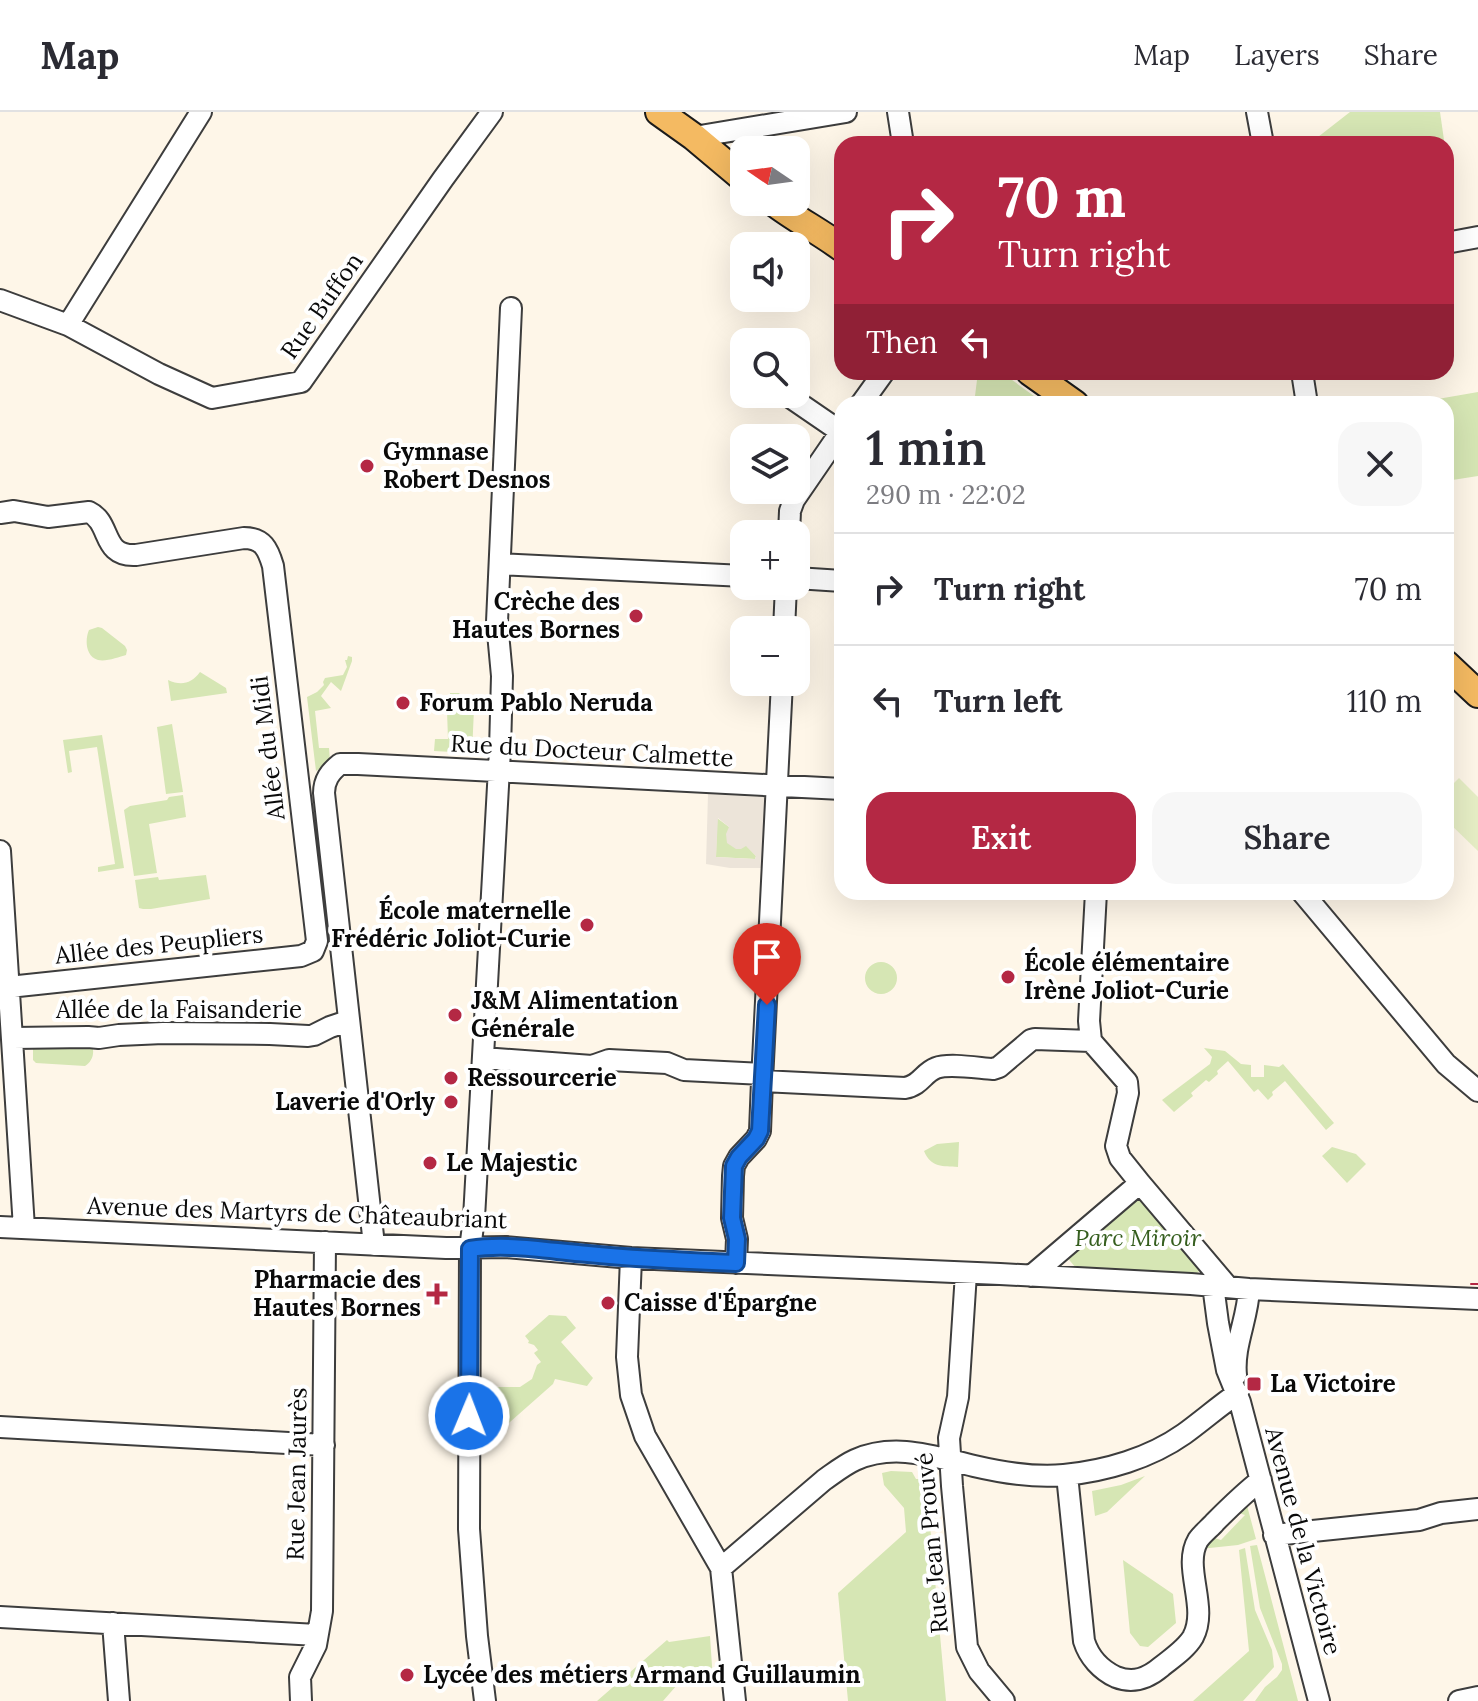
<!DOCTYPE html>
<meta charset="utf-8">
<style>
:root{--surface:#fff;--page:#f7f7f7;--text:#2b2b33;--muted:#7c7c81;--line:#e1e1e2;--accent:#b42844}
body{margin:0;font-family:Lora,serif;background:var(--page);color:var(--text);height:100vh;display:flex;flex-direction:column;font-size:30px;white-space:nowrap}
*{box-sizing:border-box;margin:0}
p{font-size:26px;color:var(--muted)}
.icon{flex:none;width:44px;height:44px;fill:none;stroke:currentColor;stroke-width:2;stroke-linecap:round;stroke-linejoin:round}
.map{position:relative;flex:1;overflow:hidden}
.side{position:absolute;left:834px;top:284px;width:620px;height:504px;display:flex;flex-direction:column;background:var(--surface);border-radius:24px;box-shadow:0 8px 32px #0002}
.side>*{flex:none}
.hud{position:absolute;left:834px;top:24px;width:620px;height:244px;border-radius:24px;box-shadow:0 8px 32px #0002;background:#b42844;color:#fff;overflow:hidden}
.needle{width:52px;rotate:283deg}
.controls{position:absolute;left:730px;top:24px;display:grid;gap:16px}
.controls a{display:grid;place-items:center;width:80px;height:80px;border-radius:16px;background:var(--surface);box-shadow:0 8px 32px #0002;font-size:40px}
.pin{position:absolute;display:grid;place-items:center;width:68px;height:68px;color:#fff;margin:-82px -34px;border-radius:50% 50% 50% 0;rotate:-45deg;box-shadow:0 0 8px #0007}
.pin .icon{rotate:45deg}
.me{position:absolute;width:88px;margin:-44px;rotate:1deg;stroke-linejoin:round;filter:drop-shadow(0 0 6px #0008)}
.turn{display:flex;align-items:center;gap:28px;height:168px;padding:0 32px;font-size:36px}
.turn .icon{width:104px;height:104px;stroke-width:2.5}
.turn b{display:block;font-size:56px;line-height:68px}
.then{display:flex;align-items:center;height:76px;padding:0 32px;background:#0003;gap:16px;font-size:30px}
.round{display:grid;place-items:center;flex:none;width:84px;height:84px;border-radius:24px;background:var(--page)}
.summary{display:flex;align-items:center;justify-content:space-between;height:136px;padding:0 32px}
h1{font-size:48px;font-weight:600;line-height:60px}
.button{display:flex;gap:16px;margin-top:auto;padding:16px 32px}
.button a{flex:1;height:92px;border-radius:24px;background:var(--accent);color:#fff;font-size:32px;font-weight:600;line-height:92px;text-align:center}
.button a+a{background:var(--page);color:var(--text)}
ul{padding:0;list-style:none}
li{display:flex;align-items:center;gap:24px;height:112px;padding:0 32px;border-top:2px solid var(--line)}
li div{flex:1}
li b{display:block;font-size:30px}
li em{font-style:normal}
header{display:flex;align-items:center;gap:48px;box-sizing:border-box;height:112px;padding:0 40px;background:var(--surface);border-bottom:2px solid var(--line)}
header strong{font-size:38px}
nav{display:flex;gap:44px;margin-inline-start:auto;font-size:28px}
.map>svg:first-child{display:block}
</style>
<header>
<strong>Map</strong>
<nav><a>Map</a><a>Layers</a><a>Share</a></nav>
</header>
<div class="map">
<svg width="1478" height="1589" viewBox="0 0 1478 1589">
<rect width="100%" height="100%" fill="#fef6e8"/>
<path fill="#d6e6b4" d="M1350,0h90l4,28 -23,4h-112z
M978,260h23l44,32h-71z
M1478,280v84l-32,5v-77h-37z
M98,515l4,1 23,18 2,4 -1,5c-7,2 -20,7 -28,5 -13,-4 -13,-21 -9,-30z
M348,544l4,1v4l-11,30 -10,-9 -10,14 10,12 -16,3 4,37h10l1,13 -14,10 -9,-74 10,-5 7,-7 -1,-3 2,-4 18,-3 4,-8 -2,-7h2z
M200,560l26,16 1,5 -56,8 -3,-21c13,6 23,4 32,-8z
M450,581h9l15,16 -2,44 -38,-2 1,-12h13l-1,-28 2,-1z
M172,612l11,68 -17,2 -9,-67z
M102,623l22,133 -26,4v-5l17,-3 -18,-117 -28,4 3,21 -4,1 -5,-33z
M183,683l3,22 -37,7 8,49 -23,3 -10,-66 6,-4 37,-6 2,-3z
M717,706l12,9 27,29 -1,3 -39,-2z
M206,763l4,24 -59,10h-8l-4,-1 -4,-28 23,-3 1,3z
M865 866a16 16 0 1 1 32 0a16 16 0 1 1-32 0Z
M33,933l59,1c3,7 0,16 -7,20l-49,-3 -3,-3z
M1204,936l21,3 16,13 10,1v12h13v-12l15,2 4,-3 51,59 -8,7 -41,-49 -13,11 1,3 -5,5 -10,-11 -4,3 -26,-31 -11,10 1,3 -9,8 -3,-2 -15,13 2,3 -19,16 -12,-12 48,-36 2,-7z
M959,1030l-1,25c-15,-1 -27,1 -34,-16l13,-7z
M1332,1035l24,7 10,10 -19,19 -25,-27z
M1141,1079l63,76 -7,6 -121,-5 -11,-13z
M549,1203l17,1 10,12 -15,14 32,36 -6,8 -32,-7 -2,5 -59,52v-49h26l12,-8 5,-14 4,-3 -7,-9 4,-3 -4,-5 -6,-2 1,-2 -4,-5z
M891,1359l21,1 4,7h6l5,6v6l-4,4 5,8 18,198h-98l-10,-108 68,-61 -2,-24 -20,-23 -2,-12z
M1145,1364l-38,36 -12,4 -3,-25 29,-6z
M1245,1386l11,41 -18,6 -38,4 8,-13 13,4 24,-25 -13,-4z
M1257,1433l41,156h-43l10,-14 12,-10 5,-7v-6l-22,-56 -10,-62z
M1245,1436l10,62 17,40 2,17 -31,34h-50l56,-50 -10,-101z
M1123,1448l50,34 3,29 -28,24 -8,-1 -10,-13z
M710,1524l3,45 -36,4 -14,16h-66l70,-61 2,2z"/>
<path fill="#e6eec5" d="M1459,666l19,19v54l-32,-31v-29z"/>
<path fill="#ece4d9" fill-rule="evenodd" d="M760,681h5l3,3 1,15 -4,1 -4,56h-31l-24,-4 2,-70 50,3zM718,706l11,9 -3,7 1,9 9,6h5l5,-3 10,10 -1,3 -39,-2z"/>
<g fill="none" stroke-linecap="round" stroke-linejoin="round">
<defs>
<path id="minor" d="M898,0l5,32
M1257,0l6,32
M694,25l152,-25
M750,38l9,-23
M1446,131l32,-6
M0,188l68,25 91,49 53,24 89,-16 142,-203 49,-67
M68,213l133,-213
M1302,260l5,32
M787,283l54,37
M861,292l23,-32
M0,401l14,-2 34,6 41,-5c23,11 12,45 47,43l108,-17c19,0 24,11 29,28l44,375 -4,10 -12,5 -292,31
M789,422l1,-23 4,-11 48,-70
M500,452l244,12
M796,466l46,3
M784,518l2,-44
M0,739l24,377
M1096,780l-7,129 2,20 36,41 1,11 -12,53 4,12 20,25
M1302,780l144,172 32,27
M13,926l75,-1 11,1 20,-3 44,-2 107,1 38,2 6,-1 16,-8 12,-4
M483,946l109,8 17,-6 58,3 17,7 79,4
M762,969l20,-399
M0,1115l446,21 60,-1 125,11 369,16 191,10 58,5 229,10
M374,1133l-50,-452c0,-13 6,-21 16,-29h18l484,25
M631,1146l-4,99 4,38 14,41 76,132 14,133
M736,1151l1,-24 -5,-21 1,-42 1,-10 5,-9 17,-18 4,-8 2,-50 143,7c16,-3 18,-15 31,-20 13,-5 42,0 57,1l6,-2 32,-27 4,-1 56,2
M966,1161l-8,124 -9,41 3,48 15,161 12,24 25,30
M1031,1164l109,-93 88,104
M1213,1173l5,38 9,47 13,32 79,299
M1236,1263c-3,-29 12,-57 13,-86
M0,1315l324,18
M1067,1363l17,166c5,16 17,29 32,36 18,7 32,1 45,-10 11,-9 25,-18 32,-30 16,-30 -11,-70 5,-97 5,-7 12,-12 17,-18 15,-15 29,-29 46,-42
M1274,1423l145,-15 22,-7 37,-4
M721,1456l103,-88c10,-7 20,-15 31,-20 40,-18 80,-3 119,6 30,7 60,12 90,9 42,-4 86,-17 120,-41 18,-13 35,-28 54,-41
M0,1505l317,18
M113,1511l6,78
M301,1589l-1,-24 16,-32 6,-34 3,-369
M485,1589l-8,-65 -8,-107 1,-280 4,-31 26,-468 2,-74 -5,-54 14,-314
M1459,1589l19,-4"/>
<path id="major" d="M659,0l35,25 50,42
M773,90c22,17 46,29 69,46
M1030,260l45,32
M1446,552l32,30"/>
</defs>
<use href="#minor" stroke="#3d3d3d" stroke-width="24"/>
<use href="#major" stroke="#1b1b1b" stroke-width="30"/>
<use href="#minor" stroke="#fff" stroke-width="20"/>
<use href="#major" stroke="#f4ba62" stroke-width="26"/>
<path stroke="#b42844" stroke-width="2" d="M1471,1172h7"/>
</g>
<g fill="none" stroke-linecap="round" stroke-linejoin="round">
<defs>
<path id="route" d="M469,1304l1,-167c38,-6 79,2 118,5 49,5 98,7 148,9l1,-24 -5,-21 2,-52 5,-9 17,-18 4,-8 7,-126"/>
</defs>
<use href="#route" stroke="#114b97" stroke-width="20"/>
<use href="#route" stroke="#1a73e8" stroke-width="14"/>
</g>
<g fill="#b42844" stroke="#fff" stroke-width="3">
<circle cx="367" cy="354" r="8"/>
<circle cx="636" cy="504" r="8"/>
<circle cx="403" cy="591" r="8"/>
<circle cx="587" cy="813" r="8"/>
<circle cx="1008" cy="865" r="8"/>
<circle cx="455" cy="903" r="8"/>
<circle cx="451" cy="966" r="8"/>
<circle cx="451" cy="990" r="8"/>
<circle cx="430" cy="1051" r="8"/>
<path d="M433 1170h8v8h8v8h-8v8h-8v-8h-8v-8h8z"/>
<circle cx="608" cy="1191" r="8"/>
<rect x="1246" y="1264" width="16" height="16" rx="4"/>
<circle cx="407" cy="1563" r="8"/>
</g>
<g text-anchor="middle" stroke-width="8" stroke-linejoin="round" paint-order="stroke">
<g font-size="24" fill="#0a0a0a" stroke="#fff">
<text transform="translate(322 194) rotate(-55)" y="8">Rue Buffon</text>
<text transform="translate(268 636) rotate(-97)" y="8">Allée du Midi</text>
<text transform="translate(592 639) rotate(3)" y="8">Rue du Docteur Calmette</text>
<text transform="translate(159 833) rotate(-6)" y="8">Allée des Peupliers</text>
<text x="179" y="906">Allée de la Faisanderie</text>
<text transform="translate(297 1101) rotate(2)" y="8">Avenue des Martyrs de Châteaubriant</text>
<text transform="translate(297 1362) rotate(-89)" y="8">Rue Jean Jaurès</text>
<text transform="translate(1303 1429) rotate(75)" y="8">Avenue de la Victoire</text>
<text transform="translate(932 1431) rotate(-95)" y="8">Rue Jean Prouvé</text>
</g>
<g font-size="24" font-weight="bold" fill="#0a0a0a" stroke="#fff" text-anchor="start">
<text x="383" y="348">Gymnase<tspan x="383" dy="28">Robert Desnos</tspan></text>
<text x="620" y="498" text-anchor="end">Crèche des<tspan x="620" dy="28">Hautes Bornes</tspan></text>
<text x="419" y="599">Forum Pablo Neruda</text>
<text x="571" y="807" text-anchor="end">École maternelle<tspan x="571" dy="28">Frédéric Joliot-Curie</tspan></text>
<text x="1024" y="859">École élémentaire<tspan x="1024" dy="28">Irène Joliot-Curie</tspan></text>
<text x="471" y="897">J&amp;M Alimentation<tspan x="471" dy="28">Générale</tspan></text>
<text x="467" y="974">Ressourcerie</text>
<text x="435" y="998" text-anchor="end">Laverie d'Orly</text>
<text x="446" y="1059">Le Majestic</text>
<text x="421" y="1176" text-anchor="end">Pharmacie des<tspan x="421" dy="28">Hautes Bornes</tspan></text>
<text x="624" y="1199">Caisse d'Épargne</text>
<text x="1270" y="1280">La Victoire</text>
<text x="423" y="1571">Lycée des métiers Armand Guillaumin</text>
</g>
<g font-size="24" font-style="italic" fill="#355e1e" stroke="#fff">
<text x="1138" y="1134">Parc Miroir</text>
</g>
</g>
</svg>
<div class="controls">
<a><svg class="needle" viewBox="-14 -14 28 28"><path d="M0-13l5 13h-10z" fill="#e53935"/><path d="M0 13l5-13h-10z" fill="#7c7c81"/></svg></a>
<a><svg class="icon" aria-label="sound" viewBox="0 0 24 24"><path d="M4 9h4l5-4v14l-5-4H4zM17 9q2 3 0 6"/></svg></a>
<a><svg class="icon" aria-label="search" viewBox="0 0 24 24"><circle cx="10" cy="10" r="6"/><path d="M15 15l6 6"/></svg></a>
<a><svg class="icon" aria-label="layers" viewBox="0 0 24 24"><path d="M12 4l9 5-9 5-9-5zM3 14l9 5 9-5"/></svg></a>
<a>+</a>
<a>−</a>
</div>
<div class="pin" style="left:767px;top:893px;background:#d93025"><svg class="icon" aria-label="arrive" viewBox="0 0 24 24"><path d="M6 21V4h12l-3 4 3 4H6"/></svg></div>
<svg class="me" style="left:469px;top:1304px" viewBox="-20 -20 40 40"><circle r="17" fill="#1a73e8" stroke="#fff" stroke-width="3"/><path d="M0-11L8 9 0 5-8 9z" fill="#fff"/></svg>
<div class="hud">
<div class="turn"><svg class="icon" aria-label="right" viewBox="0 0 24 24"><path d="M7 20v-9h11M14 6l5 5-5 5"/></svg><div><b>70 m</b>Turn right</div></div>
<div class="then">Then<svg class="icon" aria-label="left" viewBox="0 0 24 24"><path d="M17 20v-9H6M10 6l-5 5 5 5"/></svg></div>
</div>
<section class="side">
<div class="summary"><div><h1>1 min</h1><p>290 m · 22:02</p></div><a class="round"><svg class="icon" aria-label="close" viewBox="0 0 24 24"><path d="M6 6l12 12M18 6L6 18"/></svg></a></div>
<ul>
<li><svg class="icon" aria-label="right" viewBox="0 0 24 24"><path d="M7 20v-9h11M14 6l5 5-5 5"/></svg><div><b>Turn right</b></div><em>70 m</em></li>
<li><svg class="icon" aria-label="left" viewBox="0 0 24 24"><path d="M17 20v-9H6M10 6l-5 5 5 5"/></svg><div><b>Turn left</b></div><em>110 m</em></li>
</ul>
<div class="button"><a>Exit</a><a>Share</a></div>
</section>
</div>
